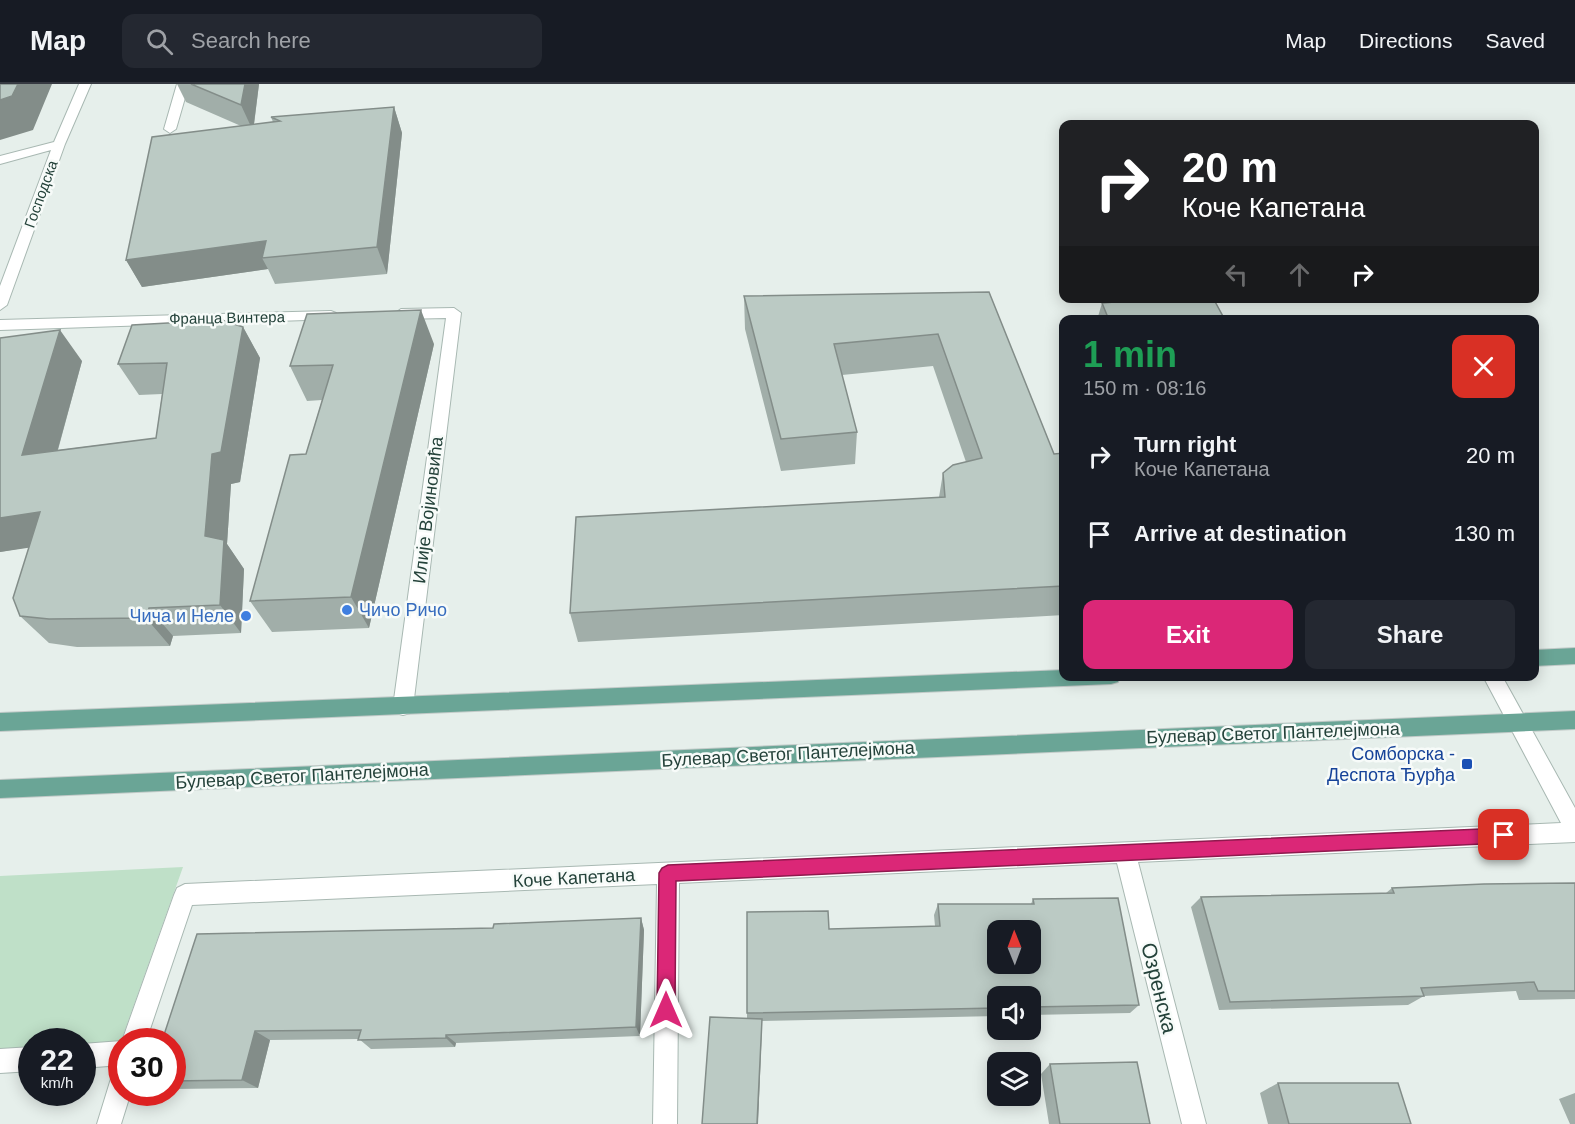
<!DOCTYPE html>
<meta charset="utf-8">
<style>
:root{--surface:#171b24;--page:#242831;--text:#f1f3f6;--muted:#9ea1a6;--line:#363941;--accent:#db2777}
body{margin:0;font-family:Arial,sans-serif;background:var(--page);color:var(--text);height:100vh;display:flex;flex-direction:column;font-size:22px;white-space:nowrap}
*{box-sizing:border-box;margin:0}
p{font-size:20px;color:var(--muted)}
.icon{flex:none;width:33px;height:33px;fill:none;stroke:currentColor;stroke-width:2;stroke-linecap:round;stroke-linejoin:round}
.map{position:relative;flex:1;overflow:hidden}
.details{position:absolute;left:1059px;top:231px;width:480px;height:366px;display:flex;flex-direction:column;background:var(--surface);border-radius:12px;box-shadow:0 3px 15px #0003}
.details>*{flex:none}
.hud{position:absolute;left:1059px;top:36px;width:480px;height:183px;border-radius:12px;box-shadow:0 3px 15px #0003;background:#202124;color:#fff;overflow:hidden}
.needle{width:39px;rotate:359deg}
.fabs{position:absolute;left:987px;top:836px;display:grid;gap:12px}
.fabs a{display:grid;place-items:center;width:54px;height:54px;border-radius:12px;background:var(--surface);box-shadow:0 3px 15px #0003;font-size:30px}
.speed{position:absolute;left:18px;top:944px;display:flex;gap:12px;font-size:30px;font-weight:700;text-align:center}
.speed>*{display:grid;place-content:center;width:78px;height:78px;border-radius:50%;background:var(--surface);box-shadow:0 3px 15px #0003;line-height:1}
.speed small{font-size:15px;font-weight:400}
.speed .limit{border:9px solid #d22;background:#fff;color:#111}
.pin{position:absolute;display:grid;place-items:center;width:51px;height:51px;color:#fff;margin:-26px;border-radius:12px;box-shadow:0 3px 9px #0006}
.me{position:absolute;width:66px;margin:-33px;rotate:0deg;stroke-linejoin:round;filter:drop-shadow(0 0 4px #0008)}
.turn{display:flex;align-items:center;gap:21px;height:126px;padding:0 24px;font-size:27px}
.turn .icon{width:78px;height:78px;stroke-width:2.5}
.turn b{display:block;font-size:42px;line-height:51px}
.lanes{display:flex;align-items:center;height:57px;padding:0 24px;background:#0003;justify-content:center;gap:30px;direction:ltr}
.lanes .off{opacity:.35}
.round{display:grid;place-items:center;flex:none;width:63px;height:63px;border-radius:12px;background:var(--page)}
.headline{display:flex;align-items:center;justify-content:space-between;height:102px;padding:0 24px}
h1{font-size:36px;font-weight:800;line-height:45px;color:#1e9e55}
.primary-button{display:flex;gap:12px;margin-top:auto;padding:12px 24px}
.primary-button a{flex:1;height:69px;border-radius:12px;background:var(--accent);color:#fff;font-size:24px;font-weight:800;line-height:69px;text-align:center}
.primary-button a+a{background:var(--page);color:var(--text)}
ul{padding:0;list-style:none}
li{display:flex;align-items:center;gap:18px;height:78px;padding:0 24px}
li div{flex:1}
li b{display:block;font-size:22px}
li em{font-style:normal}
header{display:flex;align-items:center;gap:36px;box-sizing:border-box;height:84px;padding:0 30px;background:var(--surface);border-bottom:2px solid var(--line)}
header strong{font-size:28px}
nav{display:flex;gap:33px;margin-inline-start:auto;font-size:21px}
.search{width:420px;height:54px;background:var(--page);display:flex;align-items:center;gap:15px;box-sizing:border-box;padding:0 21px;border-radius:12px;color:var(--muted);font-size:22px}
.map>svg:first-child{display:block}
</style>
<header>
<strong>Map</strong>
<div class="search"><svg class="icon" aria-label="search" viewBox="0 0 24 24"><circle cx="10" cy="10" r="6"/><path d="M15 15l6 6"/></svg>Search here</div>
<nav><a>Map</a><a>Directions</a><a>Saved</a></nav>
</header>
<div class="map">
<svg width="1575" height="1040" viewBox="0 0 1575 1040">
<rect width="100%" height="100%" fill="#e6efeb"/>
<path fill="#bfe0c8" d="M183,783l-63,177 -37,2 -1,-5h-50l-1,8 -31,2v-175z"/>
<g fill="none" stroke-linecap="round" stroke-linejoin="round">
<defs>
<path id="minor" d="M79,0h12l-26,60 -58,161 -7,5v-24l51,-136 -51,14v-8l54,-14z
M177,0h12l-13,45 -6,4 -6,-4z
M454,224l7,5 -48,394 -3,6 -7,2 -7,-2 -3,-6 53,-389 -45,1 -7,-5 7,-5z
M331,227l5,2 2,3 -2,3 -336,11v-10z
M1483,592h19l73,132v34l-437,20 68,262h-24l-65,-261 -438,20 -2,241h-24l4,-240 -465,21 -46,136h-24l52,-146 3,-7 8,-4 1376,-61z
M122,957v24l-40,3v-24z
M32,963v24l-32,2v-24z
M122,985v23h9l-10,32h-24l16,-52z"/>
<path id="major" d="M1575,564v16l-41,2v-16z
M1064,586v6h56l-2,6 -7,2 -1111,47v-18z
M1575,627v18l-1575,69v-18z"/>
</defs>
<use href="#minor" stroke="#a8b8b2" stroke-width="2"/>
<use href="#major" stroke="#c2cac8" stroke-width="2"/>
<use href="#minor" fill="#fff" fill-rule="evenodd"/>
<use href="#major" fill="#6aa596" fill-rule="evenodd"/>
</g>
<path fill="#a1aea9" d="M177,0h82l-5,41 19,-3 -2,-5 123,-10 8,26 -15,141 -112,10 -7,-15 -126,18 -16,-27 115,-134 -55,-24z
M989,208l65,162 10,-1v162l-486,27 -8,-29 369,-116 4,-24 23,-11 -33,-96 -91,9 15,57 -2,32 -74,7 -36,-142 -1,-33z
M1102,219l123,17h-128z
M243,243l17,31 -20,124 -9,2 -4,60 17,25 -3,64 -68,3 -3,10 -93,1 -28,-4 -29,-27 9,-69 -29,5v-214l82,23 -24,89 98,-12 6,-44 -23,1 -21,-31z
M434,260l-65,284 -97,4 -22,-31 56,-147 16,-54 -15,1 -17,-35z
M1575,800v115l-56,1 -3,-9 -92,5 -16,9 -189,5 -28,-103 10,-10 185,-4 6,-5z
M1033,815l106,106 -9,8 -100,2v-19h-32v20l-236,5v6l-15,-9v-5l188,-87 -1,-11 4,-11h93z
M641,834l3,12 -4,106 -184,7 -1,4 -84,2 -12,-10 -89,1 -12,48 -86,1v-48l321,-113z
M1050,980l100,60h-101l-8,-50z
M1278,999l133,41h-143l-8,-31z
M1575,1009v31h-5l-11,-25z"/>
<path fill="#838d89" d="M18,0h34l-19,46 -33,10v-40z
M245,0h14l-6,47 -12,-26z
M394,23l8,26 -15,141 -10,-27z
M266,157l-4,17 6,11 -126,18 -16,-27z
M421,226l13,34 -65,284 -18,-31z
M243,243l17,31 -20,124 -9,2 -4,60 17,25 -3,64 -21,-28 -15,-69 7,-82z
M60,246l22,31 -34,124 -26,-30z
M40,428l27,30 -67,10v-34z
M149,524l24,28 -3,10 -24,-28z
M641,834l3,12 -4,106 -4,-9z
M762,935v8l-4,97h-1z
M255,947l15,9 -12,48 -16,-8z
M446,951l10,8 -1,4 -9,-9z"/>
<path fill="#bbcac4" stroke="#838d89" stroke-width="1.5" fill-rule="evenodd" d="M0,0h18l-6,12 -12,4z
M191,0h54l-4,21z
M394,23l-17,140 -115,11 4,-17 -140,19 26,-123 128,-16 -9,-4z
M989,208l65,162 10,-1v133l-494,27 6,-96 369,-20 -2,-24 10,-8 29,-7 -44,-124 -104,10 23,88 -76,7 -37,-143z
M1168,214h45l12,22h-116l-7,-17z
M421,226l-70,287 -101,4 40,-146 16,-1 27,-89 -43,1 17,-52z
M222,236l21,7 -22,125 -9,2 -7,82 19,4 -4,65 -71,3 -3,10 -97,1 -29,-3 -7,-18 27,-86 -40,6v-180l60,-8 -38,125 134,-17 11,-75 -49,1 14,-39z
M1575,799v108h-37l-4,-9 -113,6 3,8 -194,6 -29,-105 193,-4 -2,-5 92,-4z
M1118,814l21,107 -109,2v-11h-32v12l-251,5v-101l81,-1 1,18 111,-3 -2,-22h96l-1,-5zM998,846h32v33h-32z
M641,834l-5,109 -190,8v3l-88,2 3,-10 -106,1 -13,49 -70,1v-40h-10l35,-107 296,-6 1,-4z
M710,933l52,2 -5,105h-55z
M1137,978l13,62h-90l-10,-60z
M1278,999h120l13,41h-122z"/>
<path fill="#db2777" stroke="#8e194d" stroke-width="1.5" d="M1504,744l6,2 2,5 -2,5 -6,3 -828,38 -1,129 -3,6 -6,2 -6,-2 -3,-6 2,-137 3,-5 6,-3z"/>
<g fill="#3f7fe0" stroke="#f7fbf9" stroke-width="2">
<circle cx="347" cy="526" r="6"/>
<circle cx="246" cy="532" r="6"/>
</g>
<rect fill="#1a4fb4" stroke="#f7fbf9" stroke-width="2" x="1461" y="674" width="12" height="12" rx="3"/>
<g text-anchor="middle" stroke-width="5" stroke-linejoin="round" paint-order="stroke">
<g font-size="15" fill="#24423a" stroke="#f7fbf9">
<text transform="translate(41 110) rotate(-70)" y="5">Господска</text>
<text transform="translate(227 234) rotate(-1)" y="5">Франца Винтера</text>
</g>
<g font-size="18" fill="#24423a" stroke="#f7fbf9">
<text transform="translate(428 426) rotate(-83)" y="6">Илије Војиновића</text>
<text transform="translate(1273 649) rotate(-2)" y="6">Булевар Светог Пантелејмона</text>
<text transform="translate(788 670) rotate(-3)" y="6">Булевар Светог Пантелејмона</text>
<text transform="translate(302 692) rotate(-3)" y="6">Булевар Светог Пантелејмона</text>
<text transform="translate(574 794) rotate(-3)" y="6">Коче Капетана</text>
</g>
<g font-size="18" fill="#366cbe" stroke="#f7fbf9" text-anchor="start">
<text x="359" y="532">Чичо Ричо</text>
<text x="234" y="538" text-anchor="end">Чича и Неле</text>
</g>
<g font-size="18" fill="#164399" stroke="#f7fbf9" text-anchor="end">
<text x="1455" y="676">Сомборска -<tspan x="1455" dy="21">Деспота Ђурђа</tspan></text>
</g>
<g font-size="21" fill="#24423a" stroke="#f7fbf9">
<text transform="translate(1159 904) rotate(76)" y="7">Озренска</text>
</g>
</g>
</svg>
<div class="fabs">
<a><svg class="needle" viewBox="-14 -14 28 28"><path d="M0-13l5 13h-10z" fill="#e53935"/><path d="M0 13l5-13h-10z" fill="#9ea1a6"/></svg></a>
<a><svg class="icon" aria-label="sound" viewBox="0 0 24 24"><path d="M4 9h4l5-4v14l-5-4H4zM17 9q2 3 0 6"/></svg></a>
<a><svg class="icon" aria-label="layers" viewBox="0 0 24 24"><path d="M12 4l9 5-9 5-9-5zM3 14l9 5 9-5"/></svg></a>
</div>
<div class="speed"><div>22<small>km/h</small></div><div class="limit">30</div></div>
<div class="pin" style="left:1504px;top:751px;background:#d93025"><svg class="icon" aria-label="arrive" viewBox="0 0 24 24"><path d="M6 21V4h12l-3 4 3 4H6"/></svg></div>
<svg class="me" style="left:666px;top:926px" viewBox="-20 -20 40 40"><path d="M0-17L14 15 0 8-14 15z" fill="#db2777" stroke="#fff" stroke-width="4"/></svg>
<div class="hud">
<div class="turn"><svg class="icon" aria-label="right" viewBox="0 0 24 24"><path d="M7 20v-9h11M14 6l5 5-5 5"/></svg><div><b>20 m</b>Коче Капетана</div></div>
<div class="lanes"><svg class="icon off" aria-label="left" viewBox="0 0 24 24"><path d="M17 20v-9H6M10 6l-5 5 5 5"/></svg><svg class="icon off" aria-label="ahead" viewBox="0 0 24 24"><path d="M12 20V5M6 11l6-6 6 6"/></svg><svg class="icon" aria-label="right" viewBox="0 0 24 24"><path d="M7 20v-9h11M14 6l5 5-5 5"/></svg></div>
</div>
<section class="details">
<div class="headline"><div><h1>1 min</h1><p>150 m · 08:16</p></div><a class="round" style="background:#d93025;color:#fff"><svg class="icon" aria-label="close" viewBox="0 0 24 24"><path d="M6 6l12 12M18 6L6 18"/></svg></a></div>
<ul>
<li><svg class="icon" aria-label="right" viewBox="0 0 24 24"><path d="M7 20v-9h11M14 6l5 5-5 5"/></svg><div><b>Turn right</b><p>Коче Капетана</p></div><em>20 m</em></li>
<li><svg class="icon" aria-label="arrive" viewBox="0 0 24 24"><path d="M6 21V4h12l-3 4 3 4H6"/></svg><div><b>Arrive at destination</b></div><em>130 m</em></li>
</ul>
<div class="primary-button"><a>Exit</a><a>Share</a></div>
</section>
</div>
